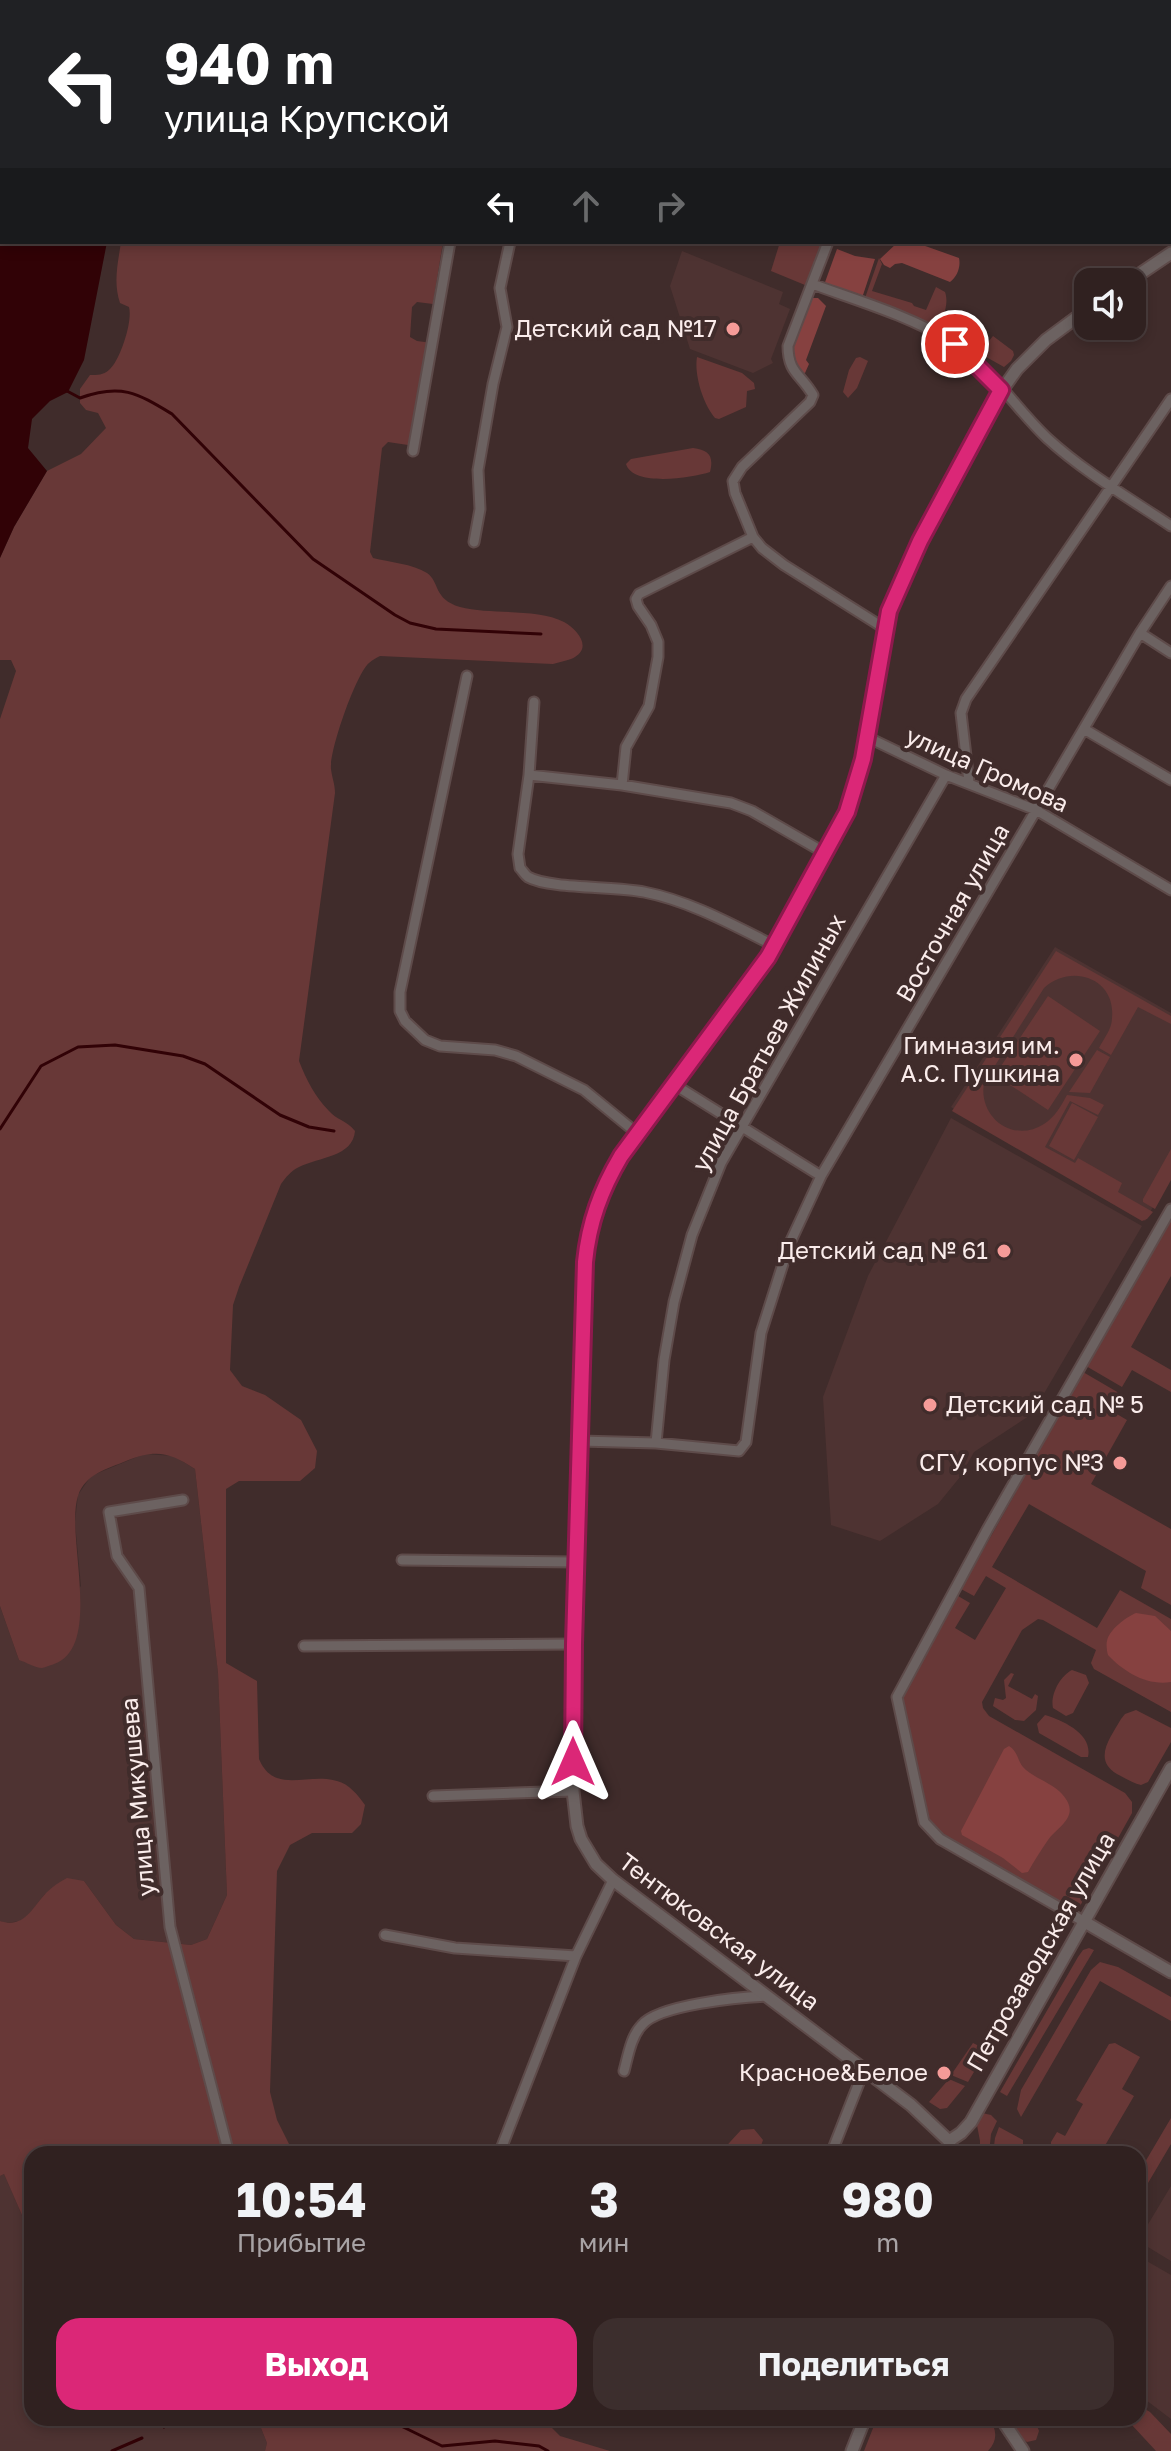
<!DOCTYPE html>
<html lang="ru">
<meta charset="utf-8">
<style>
:root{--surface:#302120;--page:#3c2e2d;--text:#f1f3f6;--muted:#a8a3a5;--line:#4b3e3e;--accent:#db2777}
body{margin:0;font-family:"Golos Text",sans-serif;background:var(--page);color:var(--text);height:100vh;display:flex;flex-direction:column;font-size:30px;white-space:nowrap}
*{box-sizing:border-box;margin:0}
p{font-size:26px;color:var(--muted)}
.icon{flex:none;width:44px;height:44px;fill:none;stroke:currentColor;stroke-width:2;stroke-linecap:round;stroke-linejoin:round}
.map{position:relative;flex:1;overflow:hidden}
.drawer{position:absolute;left:24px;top:2146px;width:1122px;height:280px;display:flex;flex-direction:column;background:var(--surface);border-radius:24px;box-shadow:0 4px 12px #0003,0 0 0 2px var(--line)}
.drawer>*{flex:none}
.banner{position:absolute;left:0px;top:0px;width:1172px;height:244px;box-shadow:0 4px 12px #0003,0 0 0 2px var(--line);background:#202124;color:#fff;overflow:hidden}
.fabs{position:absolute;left:1074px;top:268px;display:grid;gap:16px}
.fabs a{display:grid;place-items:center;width:72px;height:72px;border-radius:16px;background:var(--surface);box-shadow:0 4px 12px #0003,0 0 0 2px var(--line);font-size:40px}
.pin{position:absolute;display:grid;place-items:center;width:68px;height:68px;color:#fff;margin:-34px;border:4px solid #fff;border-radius:50%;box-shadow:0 2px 8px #0007}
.me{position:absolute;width:88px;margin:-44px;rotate:0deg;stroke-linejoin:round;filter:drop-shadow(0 0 6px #0008)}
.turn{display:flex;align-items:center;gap:28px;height:168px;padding:0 32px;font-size:36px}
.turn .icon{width:104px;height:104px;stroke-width:2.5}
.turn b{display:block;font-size:56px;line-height:68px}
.lanes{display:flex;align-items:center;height:76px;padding:0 32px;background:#0003;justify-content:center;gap:40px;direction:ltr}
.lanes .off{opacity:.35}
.eta{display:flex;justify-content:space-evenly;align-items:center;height:136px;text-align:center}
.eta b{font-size:48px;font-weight:700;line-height:56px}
.cta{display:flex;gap:16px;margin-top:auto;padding:16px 32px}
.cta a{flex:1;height:92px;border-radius:24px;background:var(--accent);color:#fff;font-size:32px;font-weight:700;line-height:92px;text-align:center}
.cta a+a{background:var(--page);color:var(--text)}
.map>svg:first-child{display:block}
</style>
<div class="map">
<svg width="1171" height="2451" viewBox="0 0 1171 2451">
<rect width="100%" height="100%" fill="#402c2b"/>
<path fill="#4e3332" d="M682,251l101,41 -4,12 11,5 -19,50 2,4 -20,10 -63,-24 -20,-63z
M1055,947l116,66v162l-26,46 -194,-114z
M951,1118l191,108 -110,188 -58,38 -14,25 -22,27 -58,37 -49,-16 -8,-128 45,-121z
M144,1454l30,2 21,13 23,204 9,222 -20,44 -16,6 -57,-6 -18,-14 -32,-44 -39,13 -17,22 -7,5 -16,2 -5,-2v-315l19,54 62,-74 -6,-64 3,-27 13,-19z
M4,2174l28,64v180h225l10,25 -2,8h-265v-275z
M1171,2186v75l-33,-20z
M1138,2256l33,19v144l-33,-25z"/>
<path fill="#683837" d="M181,0h336l-2,2h-334z
M121,242h322l-10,62 -16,-2 -5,5 -2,30 7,4 15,2 2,4 -26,98 -20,-3 -6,6 -12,104 3,6c16,4 40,6 54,15 13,9 6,26 33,34 30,8 77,1 104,15 14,8 30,27 7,37 -5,2 -12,3 -18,5l-173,-8c-4,2 -8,4 -11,7 -13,11 -40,88 -38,106 1,9 4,15 4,24l-36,268c7,18 16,36 30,50 8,9 17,9 26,20 -2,26 -36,26 -56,36 -8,4 -13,10 -18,17l-42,103 -6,18 -3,65 12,16 23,9 36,25 16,31 -2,17 -15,13h-61l-13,8v174l31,18 2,78c15,36 49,13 78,22 12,3 21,14 28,24l-4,19 -9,9h-40l-22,12 -13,26 -7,221 7,28 17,34h-262v84l-28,-64 -4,2v-255c24,8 32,-13 46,-28 6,-6 13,-11 21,-15l17,3 32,44 18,14 57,6 16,-6 20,-44 -9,-222 -23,-204c-26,-17 -39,-20 -69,-8 -19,8 -41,13 -48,35 -13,38 26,151 -24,168 0,0 -11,4 -12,4 -7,0 -16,-6 -23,-8l-19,-54v-887l16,-48 -5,-11h-11v-102l14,-31 33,-56 34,-17 25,-26 -8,-15 -12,-3 -6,-7v-14l10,-14c8,0 13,0 19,-5 11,-9 24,-49 20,-63l-9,-4c-7,-21 -2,-40 1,-61z
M780,242h43l-18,43 -34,-14z
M879,258l3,6 -10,27 40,12 2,3 12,4 10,-23 9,5c4,11 -1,26 -8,34l-3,1 -69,-29z
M993,336l20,15 1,4 -3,6 -7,6 -25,-14z
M697,357l45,16 12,10 1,6 -8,2 -1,16 -27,12 -4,-1c-12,-14 -21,-43 -18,-61z
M860,357l8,4 -11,27 -9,10 -5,-6 6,-22 7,-12z
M693,448c16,2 21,8 17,24 -18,6 -77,15 -84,-8l5,-5z
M1056,951l115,65v8l-33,-17 -27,48 -12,-7c5,-10 13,-19 13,-30 4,-40 -41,-55 -68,-30l-60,95c-6,34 29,61 60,41 11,-7 17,-18 23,-29l23,3 14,7 -6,10 -28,-14 -25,46 30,16 3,-5 44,25 -4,9 35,20 -6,7 -5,2 -190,-110z
M1048,996l52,35 -52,79 -53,-35z
M1097,1050l13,7 -20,36 -21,-1z
M1072,1103l26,14 -24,43 -25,-14z
M1171,1149v31l-16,29 -12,-7v-3z
M1171,1217v59l-40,71 40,23v22l-39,-22 -10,17 -36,-21z
M1083,1372l36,21 -9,17 17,10 -36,64 80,45v76l-30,-17 5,-17 -117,-67 -37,63 105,61 23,-38 51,29v93l-77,-43 -3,-6 5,-13 -53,-30 -5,-1 -16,11 -40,72 1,6 6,8 136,77 7,9v11l-52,93 -9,2 -126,-71 -15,-16 -28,-123 56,-102 12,7 -15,25 20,12 31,-52 -20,-12 -12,20 -13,-7 55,-97 -2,-1z
M1072,1670l14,5 3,8 -16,30 -7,3 -13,-8c-3,-13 7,-32 19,-38z
M1011,1673l3,1 -6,12 24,13 3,-5 3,2 -2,14 -12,11 -9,-1 -22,-14 2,-8 8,2 3,-2 -2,-18z
M1136,1710l35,18v14l-23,40 -7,3c-9,-2 -16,-7 -24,-11 -25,-15 -6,-37 4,-55l4,-5z
M1045,1715c19,6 48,19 43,42h-7l-42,-24 -2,-9z
M1049,1928l14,8 -23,39 -14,-8z
M1089,1948l5,2 -87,146 -7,-4 78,-135 5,-7z
M1100,1962l18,5 53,30v24l-71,-40 -79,136 -4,-8 4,-19 70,-120z
M973,2043l14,7 -19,32 -17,-7z
M1115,2043l25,14 -18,32 12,7 -34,58h-43l-6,-7v-5l6,-10 8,4 18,-32 -7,-4 33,-56z
M949,2079l16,7 -18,22 -7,1 -11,-7z
M982,2113l9,2 6,6 -6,13 -2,20h-9v-13l-4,-21z
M1171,2118v26l-33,56v-26z
M999,2127l24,13v6l-30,8 2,-16z
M754,2129l9,11 -5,14h-39l22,-24z
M1143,2408l7,4 21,22v17h-15l-25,-27 1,-6h6v-7z
M257,2418h285l18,18 50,15h-345l2,-8z
M877,2418h112c8,12 9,22 -1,33h-124z
M1012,2418h22l5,13 -3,9 -9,2c-8,-5 -15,-14 -15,-24z"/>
<path fill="#864140" d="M898,242h16l45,16c2,9 -2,19 -9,24l-48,-19 -7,1 -5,4 -6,-3 -4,-6z
M837,249l18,7 20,3 -13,39 -38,-13z
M812,298h6l8,8 -20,54 3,4 -4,9 -4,-1 -9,-14v-13l17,-44z
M1136,1613l19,3 16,15v51c-24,4 -47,-10 -63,-27 -1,-3 -2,-11 -1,-14 2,-11 19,-24 29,-28z
M1009,1746c10,6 8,17 17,24 11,9 27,14 36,24 20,22 -4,32 -14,46 -7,10 -14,21 -20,32l-6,1 -19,-15 -41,-23 -1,-4 43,-82z"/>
<path fill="#310206" d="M0,0h165l-1,2h-162v240h105l-23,118 -16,32 -18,9 -18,18 -4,29 19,23 -33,56 -14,31z"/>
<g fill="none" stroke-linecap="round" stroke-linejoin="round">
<path stroke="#310206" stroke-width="3" d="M67,391l13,7c41,-15 57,-5 92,16l141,145 82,56 15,8 26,6 105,5
M0,1129l41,-63 37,-19 37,-2 68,11 22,8 75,51 29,12 25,4
M392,2418l5,6 45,22 53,-5 44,5 9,5
M164,2427l16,-9
M112,2451l30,-13"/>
<defs>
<path id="minor" d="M530,2l2,-2
M917,2v-2
M828,242l-40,104c0,27 13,28 25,49l-3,7 -68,65 -9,14 2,12 18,44 9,11 22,17 100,63
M812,284c47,17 98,32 140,58 38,24 63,66 95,96 37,34 82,60 124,88
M413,451l37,-209
M474,542l6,-33 -2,-39 15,-86 14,-57 -7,-39 10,-46
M1140,633l31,20
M467,676l-67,316v19l5,10 20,19 15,6 55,4 21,6 68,34 54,44
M534,702l-5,73 -11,79 2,14c3,3 5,7 8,9 21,12 88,9 116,15 46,9 89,33 131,54
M1084,729l87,51
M867,737l79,38 90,35 135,80
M529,775l93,10 109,18 21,8 73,42
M969,782l-8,-69 5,-14 205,-300
M622,785l4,-38 23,-41 9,-49v-15l-7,-17 -13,-19 -2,-7 3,-5 114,-57
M675,1085l146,91
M580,1441l76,2 83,8 7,-9 15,-109 28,-88 32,-69 319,-543 31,-47
M656,1443l8,-83 10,-58 18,-67 29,-72 225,-388
M183,1500l-74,12 8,44 22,32 31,339 59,227
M402,1560l174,2
M304,1646l270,-2
M433,1796l140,-5
M1083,1921l-143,-82 -16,-17 -27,-125 90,-167 184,-321
M385,1935l70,13 121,8
M624,2071c4,-15 7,-35 18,-46 16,-20 98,-28 125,-29
M499,2154l77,-198 37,-76
M831,2154l33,-84"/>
<path id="tertiary" d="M1148,0l5,2
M1170,8h1
M1128,282l43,-29
M1083,1921l88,51
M949,2141l-38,-36 -298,-225 -17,-16 -15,-25 -4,-13 -4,-35 1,-147 11,-382 4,-35 6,-17 26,-54 147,-199 79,-145 16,-53 19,-115 7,-33 31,-70 29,-57 46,-84 22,-31 29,-29 42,-31
M949,2141l12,-8 10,-11 200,-354
M949,2141l3,13
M1001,2418l22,33
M852,2451l13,-33"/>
</defs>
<use href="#minor" stroke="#5e4b4a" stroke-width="13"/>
<use href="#tertiary" stroke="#5e4b4a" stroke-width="15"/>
<use href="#minor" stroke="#6c6261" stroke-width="9"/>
<use href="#tertiary" stroke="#6c6261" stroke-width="11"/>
</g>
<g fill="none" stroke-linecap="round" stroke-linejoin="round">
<defs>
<path id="route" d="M573,1762l1,-118 11,-382c4,-40 16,-72 36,-106l147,-199 79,-145 16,-53 26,-148 31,-70 81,-151 -46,-46"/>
</defs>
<use href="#route" stroke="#8e194d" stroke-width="20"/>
<use href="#route" stroke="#db2777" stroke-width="14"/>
</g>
<g fill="#f59b98" stroke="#402c2b" stroke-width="3">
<circle cx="733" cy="329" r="8"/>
<circle cx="1076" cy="1060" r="8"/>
<circle cx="1004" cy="1251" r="8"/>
<circle cx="930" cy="1405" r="8"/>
<circle cx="1120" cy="1463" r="8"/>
<circle cx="944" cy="2073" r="8"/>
</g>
<g text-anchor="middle" stroke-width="8" stroke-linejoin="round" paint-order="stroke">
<g font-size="24" fill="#faeceb" stroke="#402c2b" text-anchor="end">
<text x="717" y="337">Детский сад №17</text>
<text x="1060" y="1054">Гимназия им.<tspan x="1060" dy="28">А.С. Пушкина</tspan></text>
<text x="988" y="1259">Детский сад № 61</text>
<text x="946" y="1413" text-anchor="start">Детский сад № 5</text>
<text x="1104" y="1471">СГУ, корпус №3</text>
<text x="928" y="2081">Красное&amp;Белое</text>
</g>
<g font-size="24" fill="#faeceb" stroke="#402c2b">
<text transform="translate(987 770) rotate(24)" y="8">улица Громова</text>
<text transform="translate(953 913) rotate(-60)" y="8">Восточная улица</text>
<text transform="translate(769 1043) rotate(-61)" y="8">улица Братьев Жилиных</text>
<text transform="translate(138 1797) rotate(-95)" y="8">улица Микушева</text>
<text transform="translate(719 1932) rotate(37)" y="8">Тентюковская улица</text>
<text transform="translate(1041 1952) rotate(-60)" y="8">Петрозаводская улица</text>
</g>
</g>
</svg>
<div class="fabs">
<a><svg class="icon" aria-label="sound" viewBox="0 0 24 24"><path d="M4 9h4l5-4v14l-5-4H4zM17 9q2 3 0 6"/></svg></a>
</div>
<div class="pin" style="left:955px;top:344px;background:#d93025"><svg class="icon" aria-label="arrive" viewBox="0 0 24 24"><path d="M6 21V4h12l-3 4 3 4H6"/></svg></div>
<svg class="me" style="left:573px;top:1762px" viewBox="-20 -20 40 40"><path d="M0-17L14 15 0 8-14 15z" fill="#db2777" stroke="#fff" stroke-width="4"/></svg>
<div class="banner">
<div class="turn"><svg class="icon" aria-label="left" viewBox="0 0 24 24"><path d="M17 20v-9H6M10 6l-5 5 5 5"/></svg><div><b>940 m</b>улица Крупской</div></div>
<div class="lanes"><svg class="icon" aria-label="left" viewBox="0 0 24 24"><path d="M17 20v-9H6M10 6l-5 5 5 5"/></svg><svg class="icon off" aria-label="ahead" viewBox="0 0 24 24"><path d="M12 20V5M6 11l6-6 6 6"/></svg><svg class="icon off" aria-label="right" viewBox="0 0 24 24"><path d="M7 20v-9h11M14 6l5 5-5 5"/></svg></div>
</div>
<section class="drawer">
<div class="eta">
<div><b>10:54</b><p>Прибытие</p></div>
<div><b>3</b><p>мин</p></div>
<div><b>980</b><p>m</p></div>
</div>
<div class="cta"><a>Выход</a><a>Поделиться</a></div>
</section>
</div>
